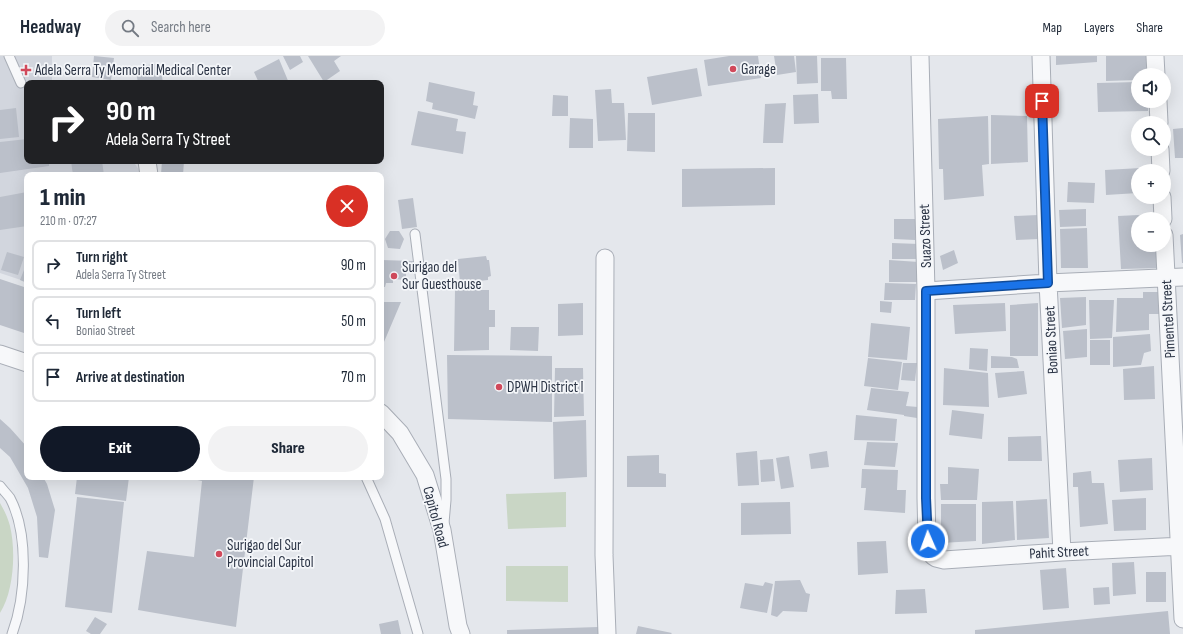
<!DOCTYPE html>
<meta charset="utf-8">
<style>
:root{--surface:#fff;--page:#f2f2f3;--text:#1f2937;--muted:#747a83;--line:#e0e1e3;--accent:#111827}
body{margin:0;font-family:"Sofia Sans Condensed",sans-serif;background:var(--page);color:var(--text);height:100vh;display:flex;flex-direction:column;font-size:15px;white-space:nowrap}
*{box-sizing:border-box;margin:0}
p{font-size:13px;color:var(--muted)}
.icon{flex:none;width:22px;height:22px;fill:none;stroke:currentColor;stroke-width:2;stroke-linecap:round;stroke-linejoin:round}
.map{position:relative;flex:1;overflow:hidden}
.panel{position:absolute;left:24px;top:116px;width:360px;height:308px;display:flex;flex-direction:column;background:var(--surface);border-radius:8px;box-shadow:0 4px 16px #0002}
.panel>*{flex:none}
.guide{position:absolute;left:24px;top:24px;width:360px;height:84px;border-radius:8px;box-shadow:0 4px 16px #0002;background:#202124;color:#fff;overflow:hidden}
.buttons{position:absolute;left:1131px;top:12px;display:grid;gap:8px}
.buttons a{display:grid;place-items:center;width:40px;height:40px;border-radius:50%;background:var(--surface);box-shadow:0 4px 16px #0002;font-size:20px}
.pin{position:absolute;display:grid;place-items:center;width:34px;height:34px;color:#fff;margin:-17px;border-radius:8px;box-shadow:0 2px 6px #0006}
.me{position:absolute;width:44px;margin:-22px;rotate:358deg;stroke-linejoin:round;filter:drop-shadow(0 0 3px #0008)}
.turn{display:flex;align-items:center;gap:14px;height:84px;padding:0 16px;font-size:18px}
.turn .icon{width:52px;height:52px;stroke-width:2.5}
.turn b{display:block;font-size:28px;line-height:34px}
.round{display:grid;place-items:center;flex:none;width:42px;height:42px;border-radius:21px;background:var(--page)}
.summary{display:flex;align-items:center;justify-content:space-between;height:68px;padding:0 16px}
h1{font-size:24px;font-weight:800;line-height:30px}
.action{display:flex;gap:8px;margin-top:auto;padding:8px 16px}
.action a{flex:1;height:46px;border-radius:24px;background:var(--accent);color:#fff;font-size:16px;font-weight:800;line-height:46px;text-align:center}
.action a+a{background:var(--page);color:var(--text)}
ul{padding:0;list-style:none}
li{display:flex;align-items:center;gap:12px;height:50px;margin:0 8px 6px;padding:0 8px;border:2px solid var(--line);border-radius:8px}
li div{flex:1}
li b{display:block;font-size:15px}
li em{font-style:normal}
header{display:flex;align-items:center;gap:24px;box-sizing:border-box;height:56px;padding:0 20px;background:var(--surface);border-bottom:1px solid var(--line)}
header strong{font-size:19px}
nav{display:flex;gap:22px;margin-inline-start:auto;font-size:14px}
.search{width:280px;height:36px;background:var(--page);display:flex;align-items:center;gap:10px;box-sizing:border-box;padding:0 14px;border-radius:22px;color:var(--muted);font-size:15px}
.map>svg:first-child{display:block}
</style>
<header>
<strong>Headway</strong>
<div class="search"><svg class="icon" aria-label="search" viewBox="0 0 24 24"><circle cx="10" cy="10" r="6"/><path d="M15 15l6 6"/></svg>Search here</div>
<nav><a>Map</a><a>Layers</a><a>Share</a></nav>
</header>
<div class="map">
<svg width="1183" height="578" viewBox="0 0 1183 578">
<rect width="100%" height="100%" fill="#e4e7ec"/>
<path fill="#d2d6de" d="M0,0h52v27h-25v78h106l6,9v5h-112v107l-27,-9z"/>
<path fill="#c9d6c5" d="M566,436v35l-58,2 -2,-35z
M0,447c4,7 8,15 10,23 6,25 4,65 -10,87z
M506,510h62v36l-62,-1z"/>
<path fill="#bbc0ca" d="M94,0l20,2 -3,22 -19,-3z
M283,0h17l3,6 -13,8z
M308,0h33l-7,5 6,10 -16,11z
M729,0h29l3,22 -53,8 -4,-26z
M774,0h20l2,16 -19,3z
M796,0h21l1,27 -21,1z
M1056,0h41v6l-41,3z
M1106,0h40l1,19h-9v5l-32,1z
M821,2h25l1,41h-15l-1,-8h-10z
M279,3l10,24h-30l-5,-11z
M160,7l3,20h-25l-3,-16z
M697,12l5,28 -50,9 -5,-28z
M429,26l46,10 -2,13 5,1 -3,13 -43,-10 1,-6 -7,-2z
M1138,26v19h10v10l-50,1 -1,-29z
M611,33l1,14h12l2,37 -28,1 -3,-51z
M818,38l1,29 -25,1 -1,-29z
M553,39l15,1v20h-16z
M786,47l-3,40h-20l2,-39z
M16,52l3,29 -19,2v-29z
M418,55l40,8 -2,12 10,1 -3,22 -52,-9z
M628,57h27v39l-28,-1z
M991,59l36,1 1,46 -37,2z
M988,60l1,48 -7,1 2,31 -40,4 -1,-31h-4l-1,-50z
M570,62l23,1v29h-24z
M1183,72v30h-8l-2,-29z
M27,83v22h22v5l-49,7v-31z
M71,105h31l2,14h-31z
M162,105h22l-1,14 -22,-1z
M775,112v37l-93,2v-38z
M1141,112v3h-3v22l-32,2 -1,-25z
M1068,126l27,1 -1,20 -27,-1z
M27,136v34l-27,4v-33z
M413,142l4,29 -15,2 -4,-29z
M1086,153v17l-26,1 -1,-17z
M1159,158v5h-21v26h22l2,23 -41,1 -3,-53z
M1038,159l1,24 -23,1 -2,-24z
M894,163h21v21l-21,-1z
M1087,172l1,40h-27l-1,-39z
M390,175h9l5,8 -4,10 -12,-1 -3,-9z
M1183,178v29h-1l-2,-28z
M892,187l27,1v15h-27z
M954,194l4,13 -15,7 -3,-14z
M7,196l17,5 -6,18 -17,-5z
M486,200l1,4h2l2,16 -3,1v3l-28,3 -2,-24z
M381,204l32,1 -1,12h-6v7l-13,-1v4h-7l-1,4h-4z
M889,204l30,2v20h-30z
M24,214l3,1v12l-7,-3z
M0,223l27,9v46l-27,-9z
M885,227l31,1 -1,16h-31z
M455,234h34v20h6v17h-6v23l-35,1z
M1143,236h16v22h-10v16l-33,2 1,-34h26z
M1086,241v28l-24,3 -2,-30z
M1089,244h25l-2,38 -22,1z
M880,245l12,1 -1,11 -11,-1z
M381,246h20l-20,47z
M583,247v32l-25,1v-32z
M1005,247l1,28 -51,3 -2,-29z
M1038,247v53h-28v-51z
M871,267l39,4 -3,33 -39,-3z
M511,271h28l-1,24 -28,-1z
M1087,273v28l-22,2 -2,-28z
M1150,278l1,17 -7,2 -3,12 -28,2v-30z
M1090,284h20v25h-20z
M970,292l18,1 -1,22 -18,-2z
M447,299l105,1v66l-104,-3z
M991,300l21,1 5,2 2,9h-28z
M868,302l34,4 -4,28 -34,-4z
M903,307h14l-2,18 -14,-1z
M1154,310l1,33 -31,1 -1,-31z
M555,312h28l1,48 -30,1z
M944,312l44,5 1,34 -46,-2z
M1024,315l3,23 -29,4 -3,-25z
M871,332l38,4 -3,14 12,1 -1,11 -13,-2v-1l-37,-5z
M952,354l32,4 -2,25 -33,-4z
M856,359l41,4 -2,22 -41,-1z
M0,363l10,9 17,19v30h16l4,7 8,26 -7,48 -9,-1 -2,-40 -9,-29 -18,-31 -10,-9z
M586,364l1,57 -33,2 -1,-57z
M1041,380l1,25h-34v-24z
M867,386l31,1 -3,24 -31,-2z
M757,395l2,34 -21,1 -2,-33z
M827,395l2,16 -18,2 -2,-15z
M659,399v18l7,1v13h-39v-31z
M789,400l5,31 -13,2 -5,-31z
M1152,402l1,32 -33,2 -2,-32z
M773,403l2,22 -14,1 -1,-22z
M948,411l31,2 -2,31h-36l-1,-16h8z
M862,413l36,1 -1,20h9l-1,23 -41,-3 2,-22h-5z
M1091,415l1,12h12l4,41 -28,3 -2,-40h-5v-14z
M77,421h52l-3,24 -51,-7z
M184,421h70l-18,150 -98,-17 9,-59 47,6 8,-76z
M77,441l47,5 -12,111 -47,-6z
M1146,442v32l-32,1 -2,-31z
M1047,443l2,39 -32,2 -1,-39z
M1013,445l2,39 -33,4v-42z
M790,446l1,32 -50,1v-32z
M941,448h35v37l-35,2z
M886,485l2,32 -30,2 -1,-33z
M1134,506l2,32 -23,2 -1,-33z
M1066,512l3,40 -26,2 -3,-40z
M1146,516h20v30h-20z
M800,524l6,13 4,1 -3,18 -24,-1 -6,6 -6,-2 4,-34z
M765,526l8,2 -6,29 -27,-5 5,-25 18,3z
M1109,531l1,17 -16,1 -1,-17z
M925,533l2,24 -32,1 1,-24z
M1168,555l2,23h-195v-4z
M95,561l12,7 -7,10h-9l-5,-3z
M398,564l3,14h-20l-2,-10z
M638,570l34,7 -1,1h-35z
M598,571l1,7h-92v-4z"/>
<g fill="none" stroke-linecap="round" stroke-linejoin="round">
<defs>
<path id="service" d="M9,0l12,27
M415,178l31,245v21l-2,23
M366,421l19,42 33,115
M0,430c3,4 7,8 10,12 19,36 16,99 2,136"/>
<path id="minor" d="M920,0l6,235v207l1,43 2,8 4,7 3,2 8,2 118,-8 121,-6
M1041,0l7,227 14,269
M1155,0l1,19
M1158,45l1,22
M1160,93l1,22
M147,105l2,14
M1162,141l1,22
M1164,179l19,384
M605,202l-1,297 3,79
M926,235l122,-8 135,-6
M0,298l27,9
M381,357l19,20 25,42 17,55 16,96 3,8"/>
</defs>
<use href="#service" stroke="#a9aeb7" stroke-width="11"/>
<use href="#minor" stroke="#a9aeb7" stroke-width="19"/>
<use href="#service" stroke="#f7f8fa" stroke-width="9"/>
<use href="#minor" stroke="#f7f8fa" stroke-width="17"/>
</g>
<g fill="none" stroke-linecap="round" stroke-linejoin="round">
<defs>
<path id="route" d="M928,485l-2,-43v-207l122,-8 -6,-182"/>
</defs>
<use href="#route" stroke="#114b97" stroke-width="10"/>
<use href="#route" stroke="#1a73e8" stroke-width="7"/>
</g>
<g fill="#d1495b" stroke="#f4f6f9" stroke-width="1.5">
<circle cx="733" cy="13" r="4"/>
<path d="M24 8h4v4h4v4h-4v4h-4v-4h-4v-4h4z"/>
<circle cx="394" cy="220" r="4"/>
<circle cx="499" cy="331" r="4"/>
<circle cx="219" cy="498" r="4"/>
</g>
<g text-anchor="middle" stroke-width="3.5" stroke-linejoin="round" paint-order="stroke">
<g font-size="15" fill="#2b3445" stroke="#f4f6f9" text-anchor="start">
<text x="741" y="18">Garage</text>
<text x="35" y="19">Adela Serra Ty Memorial Medical Center</text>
<text x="402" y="216">Surigao del<tspan x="402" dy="17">Sur Guesthouse</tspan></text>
<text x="507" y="336">DPWH District I</text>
<text x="227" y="494">Surigao del Sur<tspan x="227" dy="17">Provincial Capitol</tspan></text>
</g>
<g font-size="15" fill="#2b3445" stroke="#f4f6f9">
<text transform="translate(925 180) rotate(-92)" y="5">Suazo Street</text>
<text transform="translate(1168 263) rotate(-93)" y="5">Pimentel Street</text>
<text transform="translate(1051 284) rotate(-93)" y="5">Boniao Street</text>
<text transform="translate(436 461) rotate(75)" y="5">Capitol Road</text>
<text transform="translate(1059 496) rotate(-3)" y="5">Pahit Street</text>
</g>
</g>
</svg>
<div class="buttons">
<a><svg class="icon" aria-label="sound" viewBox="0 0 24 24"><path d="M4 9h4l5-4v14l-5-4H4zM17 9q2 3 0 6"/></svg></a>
<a><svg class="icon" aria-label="search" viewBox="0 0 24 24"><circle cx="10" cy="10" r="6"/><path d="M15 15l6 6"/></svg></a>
<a>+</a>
<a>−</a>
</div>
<div class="pin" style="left:1042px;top:45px;background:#d93025"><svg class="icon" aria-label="arrive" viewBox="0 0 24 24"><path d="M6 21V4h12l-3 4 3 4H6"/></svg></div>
<svg class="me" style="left:928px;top:485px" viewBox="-20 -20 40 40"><circle r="17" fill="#1a73e8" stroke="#fff" stroke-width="3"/><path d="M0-11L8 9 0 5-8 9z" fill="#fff"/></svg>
<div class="guide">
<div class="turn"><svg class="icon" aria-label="right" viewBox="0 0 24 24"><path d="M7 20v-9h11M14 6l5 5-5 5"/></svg><div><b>90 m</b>Adela Serra Ty Street</div></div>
</div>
<section class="panel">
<div class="summary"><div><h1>1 min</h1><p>210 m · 07:27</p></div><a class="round" style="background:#d93025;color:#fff"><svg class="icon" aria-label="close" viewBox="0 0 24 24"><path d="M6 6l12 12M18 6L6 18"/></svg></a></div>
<ul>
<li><svg class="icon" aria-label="right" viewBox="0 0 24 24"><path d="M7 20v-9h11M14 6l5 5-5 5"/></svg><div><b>Turn right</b><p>Adela Serra Ty Street</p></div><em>90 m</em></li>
<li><svg class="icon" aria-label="left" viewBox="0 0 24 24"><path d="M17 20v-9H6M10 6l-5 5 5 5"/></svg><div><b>Turn left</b><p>Boniao Street</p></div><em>50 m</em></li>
<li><svg class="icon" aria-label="arrive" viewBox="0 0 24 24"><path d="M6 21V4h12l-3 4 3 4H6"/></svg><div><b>Arrive at destination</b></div><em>70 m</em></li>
</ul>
<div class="action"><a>Exit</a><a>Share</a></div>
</section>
</div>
